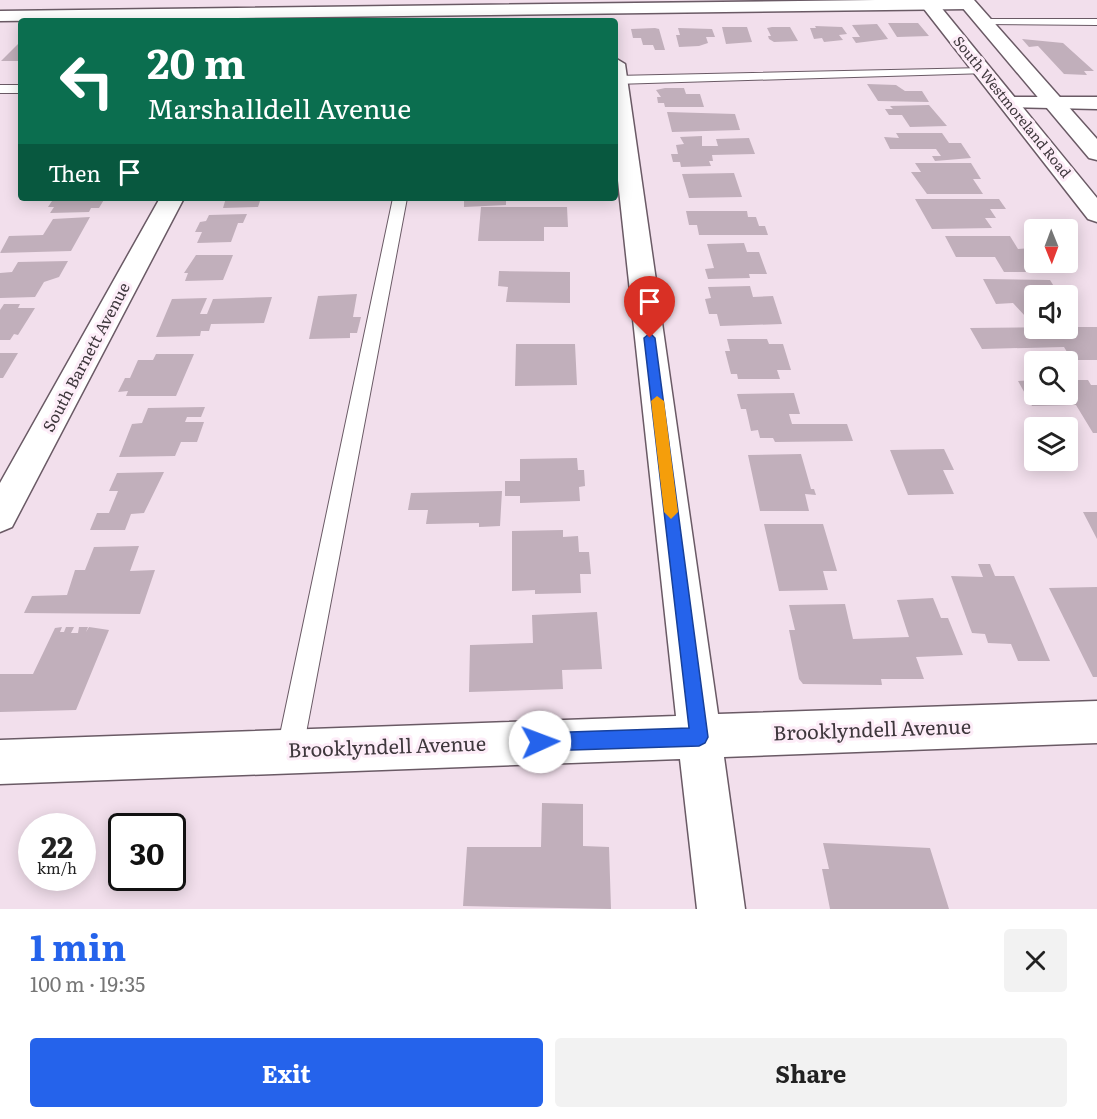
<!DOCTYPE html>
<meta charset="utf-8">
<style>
:root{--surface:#fff;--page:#f2f2f2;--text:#222;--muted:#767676;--accent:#2563eb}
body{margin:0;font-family:Literata,serif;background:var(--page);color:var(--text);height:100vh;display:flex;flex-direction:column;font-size:22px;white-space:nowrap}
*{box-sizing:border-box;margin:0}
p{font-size:20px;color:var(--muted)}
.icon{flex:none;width:33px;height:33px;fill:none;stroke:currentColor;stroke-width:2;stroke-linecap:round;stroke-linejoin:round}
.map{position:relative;height:909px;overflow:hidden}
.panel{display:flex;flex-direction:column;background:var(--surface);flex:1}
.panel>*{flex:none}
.hud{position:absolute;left:18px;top:18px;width:600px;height:183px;border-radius:6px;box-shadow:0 3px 15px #0003;background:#0b6e4f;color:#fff;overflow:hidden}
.needle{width:39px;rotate:179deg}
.tools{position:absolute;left:1024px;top:219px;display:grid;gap:12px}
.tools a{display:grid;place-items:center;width:54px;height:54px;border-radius:6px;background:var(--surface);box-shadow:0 3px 15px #0003;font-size:30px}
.speed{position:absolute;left:18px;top:813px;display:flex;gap:12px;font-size:30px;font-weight:700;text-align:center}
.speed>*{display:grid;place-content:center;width:78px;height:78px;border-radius:50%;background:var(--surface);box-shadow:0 3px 15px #0003;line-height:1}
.speed small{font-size:15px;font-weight:400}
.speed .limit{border:3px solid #111;border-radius:9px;background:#fff;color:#111}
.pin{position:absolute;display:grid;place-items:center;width:51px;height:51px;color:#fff;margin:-62px -26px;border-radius:50% 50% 50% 0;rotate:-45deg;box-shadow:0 0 6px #0007}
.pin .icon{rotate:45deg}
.me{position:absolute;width:66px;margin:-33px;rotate:88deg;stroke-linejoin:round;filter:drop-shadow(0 0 4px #0008)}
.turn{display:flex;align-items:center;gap:21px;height:126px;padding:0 30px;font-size:27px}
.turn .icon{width:78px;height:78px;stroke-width:2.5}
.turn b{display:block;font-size:42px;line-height:51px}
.then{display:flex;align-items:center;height:57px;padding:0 30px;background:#0003;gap:12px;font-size:22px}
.round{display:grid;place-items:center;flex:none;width:63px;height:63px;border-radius:6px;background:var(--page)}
.headline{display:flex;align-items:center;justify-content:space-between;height:102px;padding:0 30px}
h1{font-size:36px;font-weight:700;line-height:45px;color:var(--accent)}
.button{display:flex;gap:12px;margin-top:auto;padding:12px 30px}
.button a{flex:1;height:69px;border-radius:6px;background:var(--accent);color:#fff;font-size:24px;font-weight:700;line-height:69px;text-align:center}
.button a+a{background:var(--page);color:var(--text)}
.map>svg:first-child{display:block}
</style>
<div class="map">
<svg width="1097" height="909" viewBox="0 0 1097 909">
<rect width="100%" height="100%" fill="#f2dfec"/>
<path fill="#c1afbb" d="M888,23h30l11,13 -32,1z
M877,24l11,15 -32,4 -4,-6h8l-8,-12z
M815,26l27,1 5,7 -8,1 4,5 -19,2 -2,-4 -8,1 -4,-11h6z
M722,27h25l5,15 -26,2z
M772,27h18l8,14 -24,1 -5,-3 -1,-3h3l-4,-8z
M655,28l4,1 6,21h-10l-2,-5h-10l-2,-7h-8l-2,-9z
M678,28l34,1 3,8h-9l2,6 -9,3 -20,1 -3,-12h4z
M1022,39l41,4 31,28h-10l3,4 -23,-1 -26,-28 -9,1z
M21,41v20h-20z
M867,84l29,1 9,6h17l7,11 -51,-1z
M665,88h19l2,6h14l4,13h-39l-1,-4h-6l-1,-6h4l-5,-7z
M929,105l18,21 -37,1 -8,-12h-13l-4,-6h8l-3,-3z
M667,112l68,2 5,16 -68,2z
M896,133h46l7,10h12l10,15 -36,3 -3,-5h9l-5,-7h-46l-6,-12 15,1z
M702,136v10h16l-2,-7 33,-1 6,16 -43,1 1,6h-4l2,5 -30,1 -1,-5h-7l-2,-8h7l-2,-9 8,-1 -4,-7z
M915,163h56l10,16h-8l10,15h-56l-16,-22h10z
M734,173l8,24 -53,1 -7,-24z
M54,198h51l-6,10h-8l-2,4 -39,1 4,-6h-6z
M226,198h40l-2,3h-4l-2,6 -35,1z
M464,198h42v7l-42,2z
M915,199h84l7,10h-16l6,9h-11l7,10 -60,1z
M481,207h86l1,20h-24v14h-66z
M686,211h61l1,6h8l3,9h6l3,9h-69l-2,-10h-8z
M247,214l-4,9h-5l-7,19 -34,1 5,-11h-7l5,-10 6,-1 3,-6z
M90,217l-19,34 -71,2 9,-17 34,-1 10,-16z
M945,236h65l8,13 13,-1 4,6v8h6l6,10h-43l-9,-15h-39z
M744,243l3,9h12l8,22h-18l1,4 -42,1 -3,-10 9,-1 -7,-24z
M196,255h37l-10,25 -38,1 3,-8h-4z
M68,261l-9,16 -15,5 -9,15 -35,1v-25l12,-1 6,-10z
M499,271l71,1v31l-64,-1 2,-15 -10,-1z
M983,279l67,1 10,16h-25v20h-10l-12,-13 -17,1z
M750,286l3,11 20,-1 9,28 -62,2 -3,-12h-8l-4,-15 6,-1 -3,-11z
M357,294l-4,23h8l-4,16h-7v5l-41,1 9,-43z
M272,297l-8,26 -53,1 -2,7h-8l-1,5 -44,1 16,-38 35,-1 -7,16h7l6,-15z
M4,304h16l-2,4h17l-17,27 -4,-1 -4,6h-10v-30z
M1068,327h29v33h-25l-8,-13 -82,2 -12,-21z
M727,339h40l2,5h14l8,26h-14l3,9h-42l-1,-5h-6l-6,-23h5z
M516,344h59l2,41 -62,1z
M0,353h18l-15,25h-3z
M156,354h38l-18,42h-50l2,-5 -10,1 7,-14h5l8,-18h15z
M1035,380v14h33v-14h20l3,5h6v48h-4l-17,-28 -44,1 -14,-25z
M794,393l6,21h-11l3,10h55l6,17 -78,1 -2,-4h-13l-2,-8 -7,1 -5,-22h-5l-4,-15z
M205,407l-4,10h-14l-2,5h19l-7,20h-16l-6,14 -56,1 13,-33 10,-1 6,-15z
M944,449l10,21h-11l11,24 -46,1 -18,-45z
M801,454l10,35h3l2,6 -11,-1 4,17h-49l-12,-56z
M577,458l1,12h6l1,16 -6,1 1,14 -60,2v-7h-15v-15h15v-22z
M164,472l-20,41 -13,1 -6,16h-35l7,-17h12l9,-22h-9l8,-18z
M502,491l-2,35 -21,1v-4l-53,1 2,-14h-20l3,-17z
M1083,512h14v27z
M764,524h59l14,47h-14l5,19 -49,1z
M563,530v7l15,-1 1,16h10l2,22h-11l1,19 -46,1v-4l-23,1v-60z
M139,546l-9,25 25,-1 -15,44 -116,-1 8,-17 35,-1 8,-25h10l9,-23z
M978,564h12l5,12h19l36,85h-32l-7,-17 -23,-1 -3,-9 -13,-1 -21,-57 32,1z
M1097,587v90h-4l-44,-89z
M933,598l8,20h7l15,37 -47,2 8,22h-43l1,6 -79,-1 -4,-5 -10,-49h6l-6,-25 56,-1 8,35 56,-2 -12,-37z
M597,612l5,57 -40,1 1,19 -94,3 1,-47 63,-2 -1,-28z
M62,627l-2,5h4l2,-5h8l-3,6h7l1,-6h9l-2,5 3,-5 20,3 -33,80 -76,2v-38h33l22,-46z
M542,803l41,1v42l26,1 2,62 -148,-3 4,-59h74z
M823,843l107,5 19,61h-119l-8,-40h7z"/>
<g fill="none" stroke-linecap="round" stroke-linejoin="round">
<defs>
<path id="lane" d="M984,19h113v6l-117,-1v-4z
M984,68l4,1v4l-373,11v-8z
M0,85h21v8h-21z
M393,198h14l-104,551 -4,9 -9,4 -9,-4 -4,-9z"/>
<path id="street" d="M875,0h98l4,4 -9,5 -968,12v-10z
M615,58l10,6 93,650 379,-13v42l-373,14 21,152h-48l-17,-150 -680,25v-44l676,-24 -61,-563z
M1009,97h88v12l-95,-2 -3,-4 3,-4z
M160,198h24l-172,329 -12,5v-49z"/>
<path id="secondary" d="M917,0h18l162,198v24l-9,-3z
M956,0h18l123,139v21l-8,-2z"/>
</defs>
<use href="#lane" stroke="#6a5a65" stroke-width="2"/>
<use href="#street" stroke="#6a5a65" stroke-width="3"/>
<use href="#secondary" stroke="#6a5a65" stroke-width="3"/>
<use href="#lane" fill="#fff" fill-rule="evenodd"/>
<use href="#street" fill="#fff" fill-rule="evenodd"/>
<use href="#secondary" fill="#fff" fill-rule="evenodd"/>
</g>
<path fill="#2563eb" stroke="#184099" stroke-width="1.5" d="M650,333l5,5 53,399 -3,6 -6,3 -159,5 -6,-3 -3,-6 3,-7 6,-2 149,-5 -45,-390z"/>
<path fill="#f59e0b" d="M657,396l7,5 14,111 -7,7 -7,-7 -13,-111z"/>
<g text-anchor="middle" stroke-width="6" stroke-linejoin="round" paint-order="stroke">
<g font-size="14" fill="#3e373c" stroke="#fdedf8">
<text transform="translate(1012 107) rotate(51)" y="5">South Westmoreland Road</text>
</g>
<g font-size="16" fill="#3e373c" stroke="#fdedf8">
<text transform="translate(86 357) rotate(-62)" y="6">South Barnett Avenue</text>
</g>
<g font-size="20" fill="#3e373c" stroke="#fdedf8">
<text transform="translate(872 730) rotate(-2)" y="7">Brooklyndell Avenue</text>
<text transform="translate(387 747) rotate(-2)" y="7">Brooklyndell Avenue</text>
</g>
</g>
</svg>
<div class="tools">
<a><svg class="needle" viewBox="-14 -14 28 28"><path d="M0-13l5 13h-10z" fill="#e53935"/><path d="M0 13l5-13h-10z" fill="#767676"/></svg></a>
<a><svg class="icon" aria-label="sound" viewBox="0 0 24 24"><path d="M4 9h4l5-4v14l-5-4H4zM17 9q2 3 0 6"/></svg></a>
<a><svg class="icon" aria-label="search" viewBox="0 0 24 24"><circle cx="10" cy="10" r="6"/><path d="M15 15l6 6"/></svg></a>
<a><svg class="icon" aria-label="layers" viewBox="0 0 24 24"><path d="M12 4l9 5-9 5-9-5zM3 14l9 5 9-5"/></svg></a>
</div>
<div class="speed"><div>22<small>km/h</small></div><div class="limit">30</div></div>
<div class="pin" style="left:650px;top:338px;background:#d93025"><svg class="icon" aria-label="arrive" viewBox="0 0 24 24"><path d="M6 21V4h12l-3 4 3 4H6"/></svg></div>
<svg class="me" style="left:540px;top:742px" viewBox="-20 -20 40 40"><circle r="19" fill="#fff"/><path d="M0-13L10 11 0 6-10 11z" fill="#2563eb"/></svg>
<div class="hud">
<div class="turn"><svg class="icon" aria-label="left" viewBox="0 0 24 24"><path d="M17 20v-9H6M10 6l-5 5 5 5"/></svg><div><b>20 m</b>Marshalldell Avenue</div></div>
<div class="then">Then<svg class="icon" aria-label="arrive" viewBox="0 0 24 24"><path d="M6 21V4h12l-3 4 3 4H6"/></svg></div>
</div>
</div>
<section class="panel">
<div class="headline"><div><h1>1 min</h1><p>100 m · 19:35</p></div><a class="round"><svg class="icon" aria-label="close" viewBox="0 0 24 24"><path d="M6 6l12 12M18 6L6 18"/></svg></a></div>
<div class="button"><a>Exit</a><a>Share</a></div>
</section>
